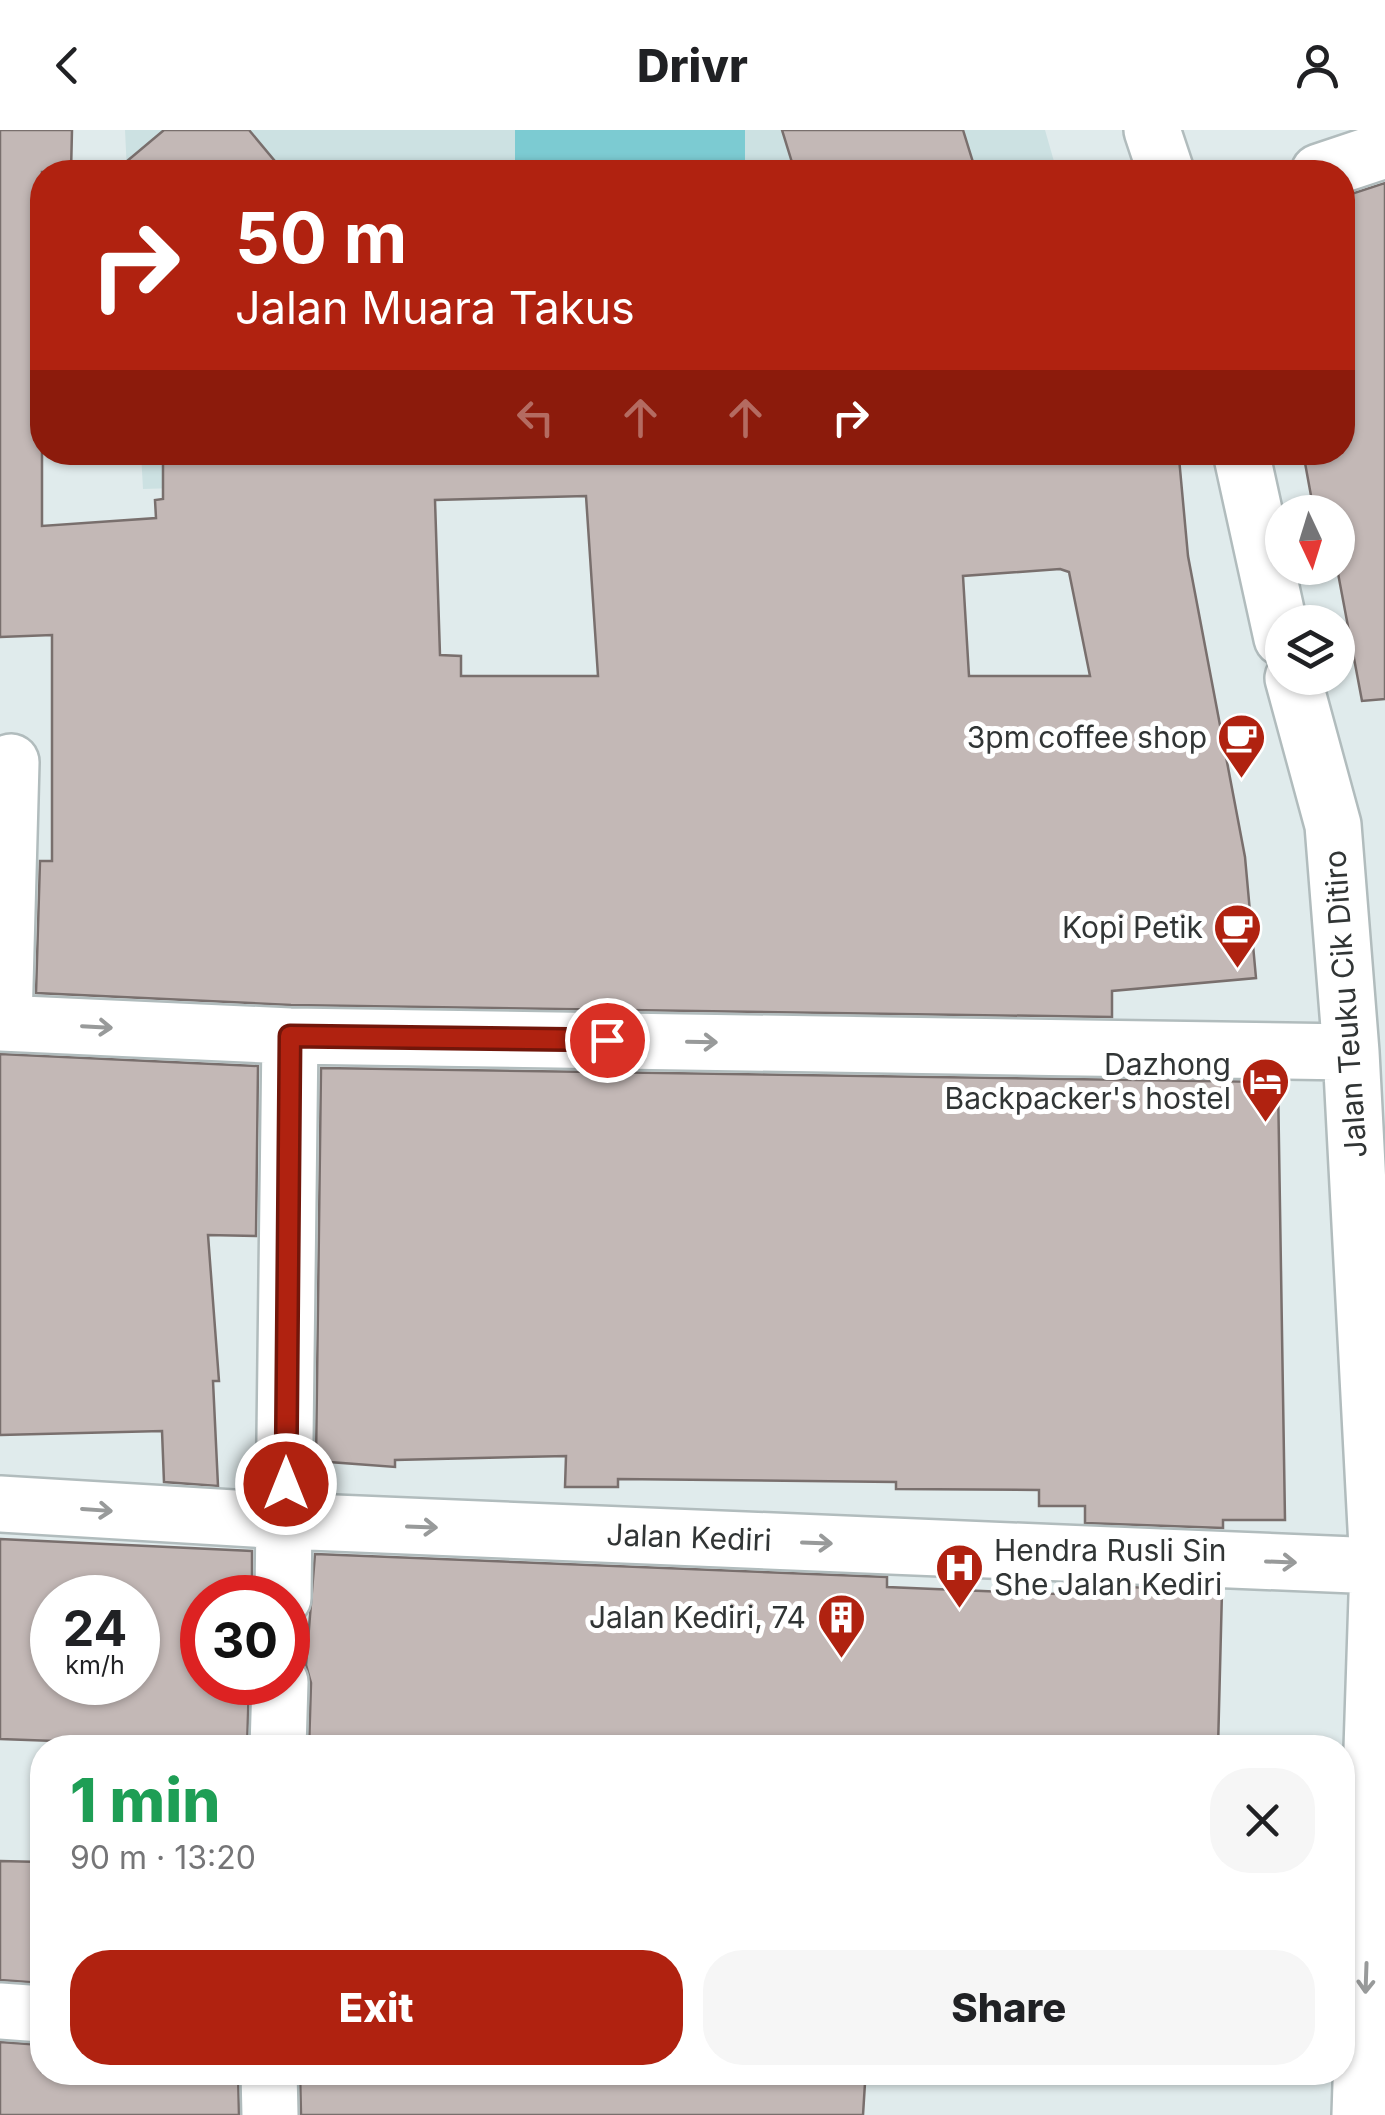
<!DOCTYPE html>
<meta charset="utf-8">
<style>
:root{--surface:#fff;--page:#f6f6f6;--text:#202124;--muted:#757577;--accent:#b02210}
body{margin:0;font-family:Inter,sans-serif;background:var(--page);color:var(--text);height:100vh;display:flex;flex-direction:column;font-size:38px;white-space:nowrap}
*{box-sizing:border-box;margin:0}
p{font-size:32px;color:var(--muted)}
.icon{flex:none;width:55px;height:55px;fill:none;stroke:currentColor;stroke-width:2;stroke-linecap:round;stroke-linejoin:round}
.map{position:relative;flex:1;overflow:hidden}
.details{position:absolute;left:30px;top:1605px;width:1325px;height:350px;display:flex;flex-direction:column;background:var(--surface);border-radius:40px;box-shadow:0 2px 8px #0004}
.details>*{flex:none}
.guide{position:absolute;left:30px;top:30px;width:1325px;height:305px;border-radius:40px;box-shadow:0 2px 8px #0004;background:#b02210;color:#fff;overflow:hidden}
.needle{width:65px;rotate:176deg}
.tools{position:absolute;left:1265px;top:365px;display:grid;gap:20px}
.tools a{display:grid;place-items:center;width:90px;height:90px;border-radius:50%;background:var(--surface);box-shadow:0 2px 8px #0004;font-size:50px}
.speed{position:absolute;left:30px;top:1445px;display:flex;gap:20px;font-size:50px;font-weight:700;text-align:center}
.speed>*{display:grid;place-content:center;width:130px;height:130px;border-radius:50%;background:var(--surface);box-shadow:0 2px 8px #0004;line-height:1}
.speed small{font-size:25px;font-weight:400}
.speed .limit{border:15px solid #d22;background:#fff;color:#111}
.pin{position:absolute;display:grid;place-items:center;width:85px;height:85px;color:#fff;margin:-42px;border:5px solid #fff;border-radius:50%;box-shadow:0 2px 10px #0007}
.me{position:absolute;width:110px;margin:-55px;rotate:0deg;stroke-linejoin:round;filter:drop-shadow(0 0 8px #0008)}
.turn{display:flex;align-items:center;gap:35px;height:210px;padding:0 40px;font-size:45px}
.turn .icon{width:130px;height:130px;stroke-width:2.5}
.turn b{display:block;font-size:70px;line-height:85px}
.lanes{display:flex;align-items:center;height:95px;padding:0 40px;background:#0003;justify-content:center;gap:50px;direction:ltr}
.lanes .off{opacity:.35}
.round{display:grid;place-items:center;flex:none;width:105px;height:105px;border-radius:40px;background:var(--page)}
.summary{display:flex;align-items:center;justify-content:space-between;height:170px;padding:0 40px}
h1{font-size:60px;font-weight:800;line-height:75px;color:#1e9e55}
.action{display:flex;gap:20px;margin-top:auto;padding:20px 40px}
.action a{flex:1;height:115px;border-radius:40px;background:var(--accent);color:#fff;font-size:40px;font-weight:800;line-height:115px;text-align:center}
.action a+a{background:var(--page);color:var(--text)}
header{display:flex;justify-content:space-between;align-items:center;height:130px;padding:0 40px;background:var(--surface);font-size:45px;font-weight:800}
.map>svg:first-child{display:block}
</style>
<header><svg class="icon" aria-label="back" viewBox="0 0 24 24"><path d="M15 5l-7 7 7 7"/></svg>Drivr<svg class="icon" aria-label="person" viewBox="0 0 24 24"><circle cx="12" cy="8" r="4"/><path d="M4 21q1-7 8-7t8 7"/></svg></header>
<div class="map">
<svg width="1385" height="1985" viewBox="0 0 1385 1985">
<rect width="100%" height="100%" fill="#e0ebec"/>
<path fill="#cce1e2" d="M125,0h920l12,42h-930z
M141,323h126l1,32 -125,4z"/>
<path fill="#7ccbd2" d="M515,0h230v42h-230z"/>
<path fill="#c3b8b6" stroke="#796f6d" stroke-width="2.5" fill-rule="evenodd" d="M0,0h72l-1,42h-29v354l114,-8 -1,-18 8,-1v-47h1000v7l16,-1 9,98 57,301 11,121 -144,13v26l-821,-12 -255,-12 4,-132h12v-226l-52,2zM586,366l12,180h-137v-20l-21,-1 -5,-155zM1060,439l9,3 21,104h-121l-6,-100z
M164,0h85l35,42h-170z
M782,0h181l13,42h-181z
M1385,53v516l-23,2 -25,-133 1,-56h-24l-11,-60h39v-255z
M0,924l258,12 -2,170 -48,-1 11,146h-6l5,105 -54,-4 -2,-51 -162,4z
M321,938l957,14 7,438h-62v8l-138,-5v-17h-46v-16l-143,-1v-7l-278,-3v8h-53l1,-31 -171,4v7l-79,-6z
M0,1409l252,12v47h-50v84h47l-2,66 -247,-9zM52,1468h86v84h-86z
M315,1424l572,23v10l194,8v-10l141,6 -4,157h-909l2,-65 -5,-18z
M0,1731l42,1v121l-42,-3z
M0,1912l42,3v27h196l1,43h-239z
M300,1942h458l107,11 -2,32h-562z"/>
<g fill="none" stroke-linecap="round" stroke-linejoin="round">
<defs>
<path id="minor" d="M1152,0l14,42
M1319,42l66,-22
M1241,322l41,186
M1293,548l40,147 18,227 27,514 -18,549
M0,893l290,13 1061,16
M4,893l7,-261
M0,1374l286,17 1092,45
M283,1468l7,-562
M278,1618l2,-66
M0,1881l42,3
M269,1942l1,43"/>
</defs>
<use href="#minor" stroke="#b1bcbd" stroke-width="60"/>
<use href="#minor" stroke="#fff" stroke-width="55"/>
</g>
<defs><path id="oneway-shaft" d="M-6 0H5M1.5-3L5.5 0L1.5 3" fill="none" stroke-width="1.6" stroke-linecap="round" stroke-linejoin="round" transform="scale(2.5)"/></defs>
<g stroke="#989a9a">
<use href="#oneway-shaft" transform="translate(97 897) rotate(3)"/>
<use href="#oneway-shaft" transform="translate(702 912) rotate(1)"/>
<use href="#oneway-shaft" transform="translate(97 1380) rotate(4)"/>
<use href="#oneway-shaft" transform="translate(422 1397) rotate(2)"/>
<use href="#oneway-shaft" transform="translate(817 1413) rotate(2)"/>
<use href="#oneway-shaft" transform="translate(1281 1432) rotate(2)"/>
<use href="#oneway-shaft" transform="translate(1366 1848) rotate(92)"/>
</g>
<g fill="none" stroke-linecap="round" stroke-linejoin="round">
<defs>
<path id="route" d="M286,1354l4,-448 317,4"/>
</defs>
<use href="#route" stroke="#72160a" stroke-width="25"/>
<use href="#route" stroke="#b02210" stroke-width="18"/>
</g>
<defs>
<symbol id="cafe-pin" viewBox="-11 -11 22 30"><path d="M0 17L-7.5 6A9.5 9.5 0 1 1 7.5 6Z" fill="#b02210" stroke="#fff"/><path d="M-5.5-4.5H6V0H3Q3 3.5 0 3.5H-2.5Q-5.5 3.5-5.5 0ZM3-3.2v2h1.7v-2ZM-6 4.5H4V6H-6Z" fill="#fff"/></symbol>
<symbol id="hotel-pin" viewBox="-11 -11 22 30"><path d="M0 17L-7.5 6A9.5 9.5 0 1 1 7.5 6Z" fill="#b02210" stroke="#fff"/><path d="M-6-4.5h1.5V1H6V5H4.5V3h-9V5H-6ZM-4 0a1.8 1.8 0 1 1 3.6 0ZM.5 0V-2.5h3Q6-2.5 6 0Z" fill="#fff"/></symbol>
<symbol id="hospital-pin" viewBox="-11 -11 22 30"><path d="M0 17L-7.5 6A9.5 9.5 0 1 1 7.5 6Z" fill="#b02210" stroke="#fff"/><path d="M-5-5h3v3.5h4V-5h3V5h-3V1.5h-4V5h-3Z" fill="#fff"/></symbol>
<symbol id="building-pin" viewBox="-11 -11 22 30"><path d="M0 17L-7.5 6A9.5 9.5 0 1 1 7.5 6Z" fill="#b02210" stroke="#fff"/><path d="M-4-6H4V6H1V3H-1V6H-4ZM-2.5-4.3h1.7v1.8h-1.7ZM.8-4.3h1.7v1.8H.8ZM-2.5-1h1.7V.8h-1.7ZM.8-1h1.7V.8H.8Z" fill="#fff"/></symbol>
</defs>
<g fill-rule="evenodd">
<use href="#cafe-pin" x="1214" y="580" width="55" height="75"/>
<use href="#cafe-pin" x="1210" y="770" width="55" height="75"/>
<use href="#hotel-pin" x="1238" y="924" width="55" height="75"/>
<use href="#hospital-pin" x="932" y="1410" width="55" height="75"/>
<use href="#building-pin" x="814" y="1460" width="55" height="75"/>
</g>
<g text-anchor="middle" stroke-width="10" stroke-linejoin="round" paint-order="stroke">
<g font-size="30" fill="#313535" stroke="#fff" text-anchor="end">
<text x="1207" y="618">3pm coffee shop</text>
<text x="1203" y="808">Kopi Petik</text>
<text x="1231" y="945">Dazhong<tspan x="1231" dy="34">Backpacker's hostel</tspan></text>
<text x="994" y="1431" text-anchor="start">Hendra Rusli Sin<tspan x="994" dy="34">She Jalan Kediri</tspan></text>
<text x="806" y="1498">Jalan Kediri, 74</text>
</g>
<g font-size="30" fill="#313535" stroke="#fff">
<text transform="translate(1346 874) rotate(-94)" y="10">Jalan Teuku Cik Ditiro</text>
<text transform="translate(689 1408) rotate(2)" y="10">Jalan Kediri</text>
</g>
</g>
</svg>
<div class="tools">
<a><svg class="needle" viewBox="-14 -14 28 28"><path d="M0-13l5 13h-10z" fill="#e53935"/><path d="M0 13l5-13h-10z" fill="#757577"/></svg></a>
<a><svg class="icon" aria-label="layers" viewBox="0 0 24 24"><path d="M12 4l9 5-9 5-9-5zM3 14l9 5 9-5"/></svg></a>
</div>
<div class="speed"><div>24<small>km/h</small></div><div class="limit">30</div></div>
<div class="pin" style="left:607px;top:910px;background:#d93025"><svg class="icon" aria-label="arrive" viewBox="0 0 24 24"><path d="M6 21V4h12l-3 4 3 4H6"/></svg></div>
<svg class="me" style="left:286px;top:1354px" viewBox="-20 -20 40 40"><circle r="17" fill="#b02210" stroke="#fff" stroke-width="3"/><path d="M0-11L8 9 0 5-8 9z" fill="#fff"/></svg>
<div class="guide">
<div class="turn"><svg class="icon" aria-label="right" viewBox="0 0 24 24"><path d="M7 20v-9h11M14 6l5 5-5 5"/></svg><div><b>50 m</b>Jalan Muara Takus</div></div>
<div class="lanes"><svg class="icon off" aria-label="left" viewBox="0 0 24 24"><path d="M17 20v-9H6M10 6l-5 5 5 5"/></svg><svg class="icon off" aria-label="ahead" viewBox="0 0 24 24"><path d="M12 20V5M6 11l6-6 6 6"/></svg><svg class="icon off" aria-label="ahead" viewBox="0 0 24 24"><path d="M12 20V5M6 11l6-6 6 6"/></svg><svg class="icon" aria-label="right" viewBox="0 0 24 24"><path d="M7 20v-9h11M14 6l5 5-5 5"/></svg></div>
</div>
<section class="details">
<div class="summary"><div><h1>1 min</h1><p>90 m · 13:20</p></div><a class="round"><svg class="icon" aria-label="close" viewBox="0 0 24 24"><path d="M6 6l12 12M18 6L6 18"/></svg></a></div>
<div class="action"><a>Exit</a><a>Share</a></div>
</section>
</div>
